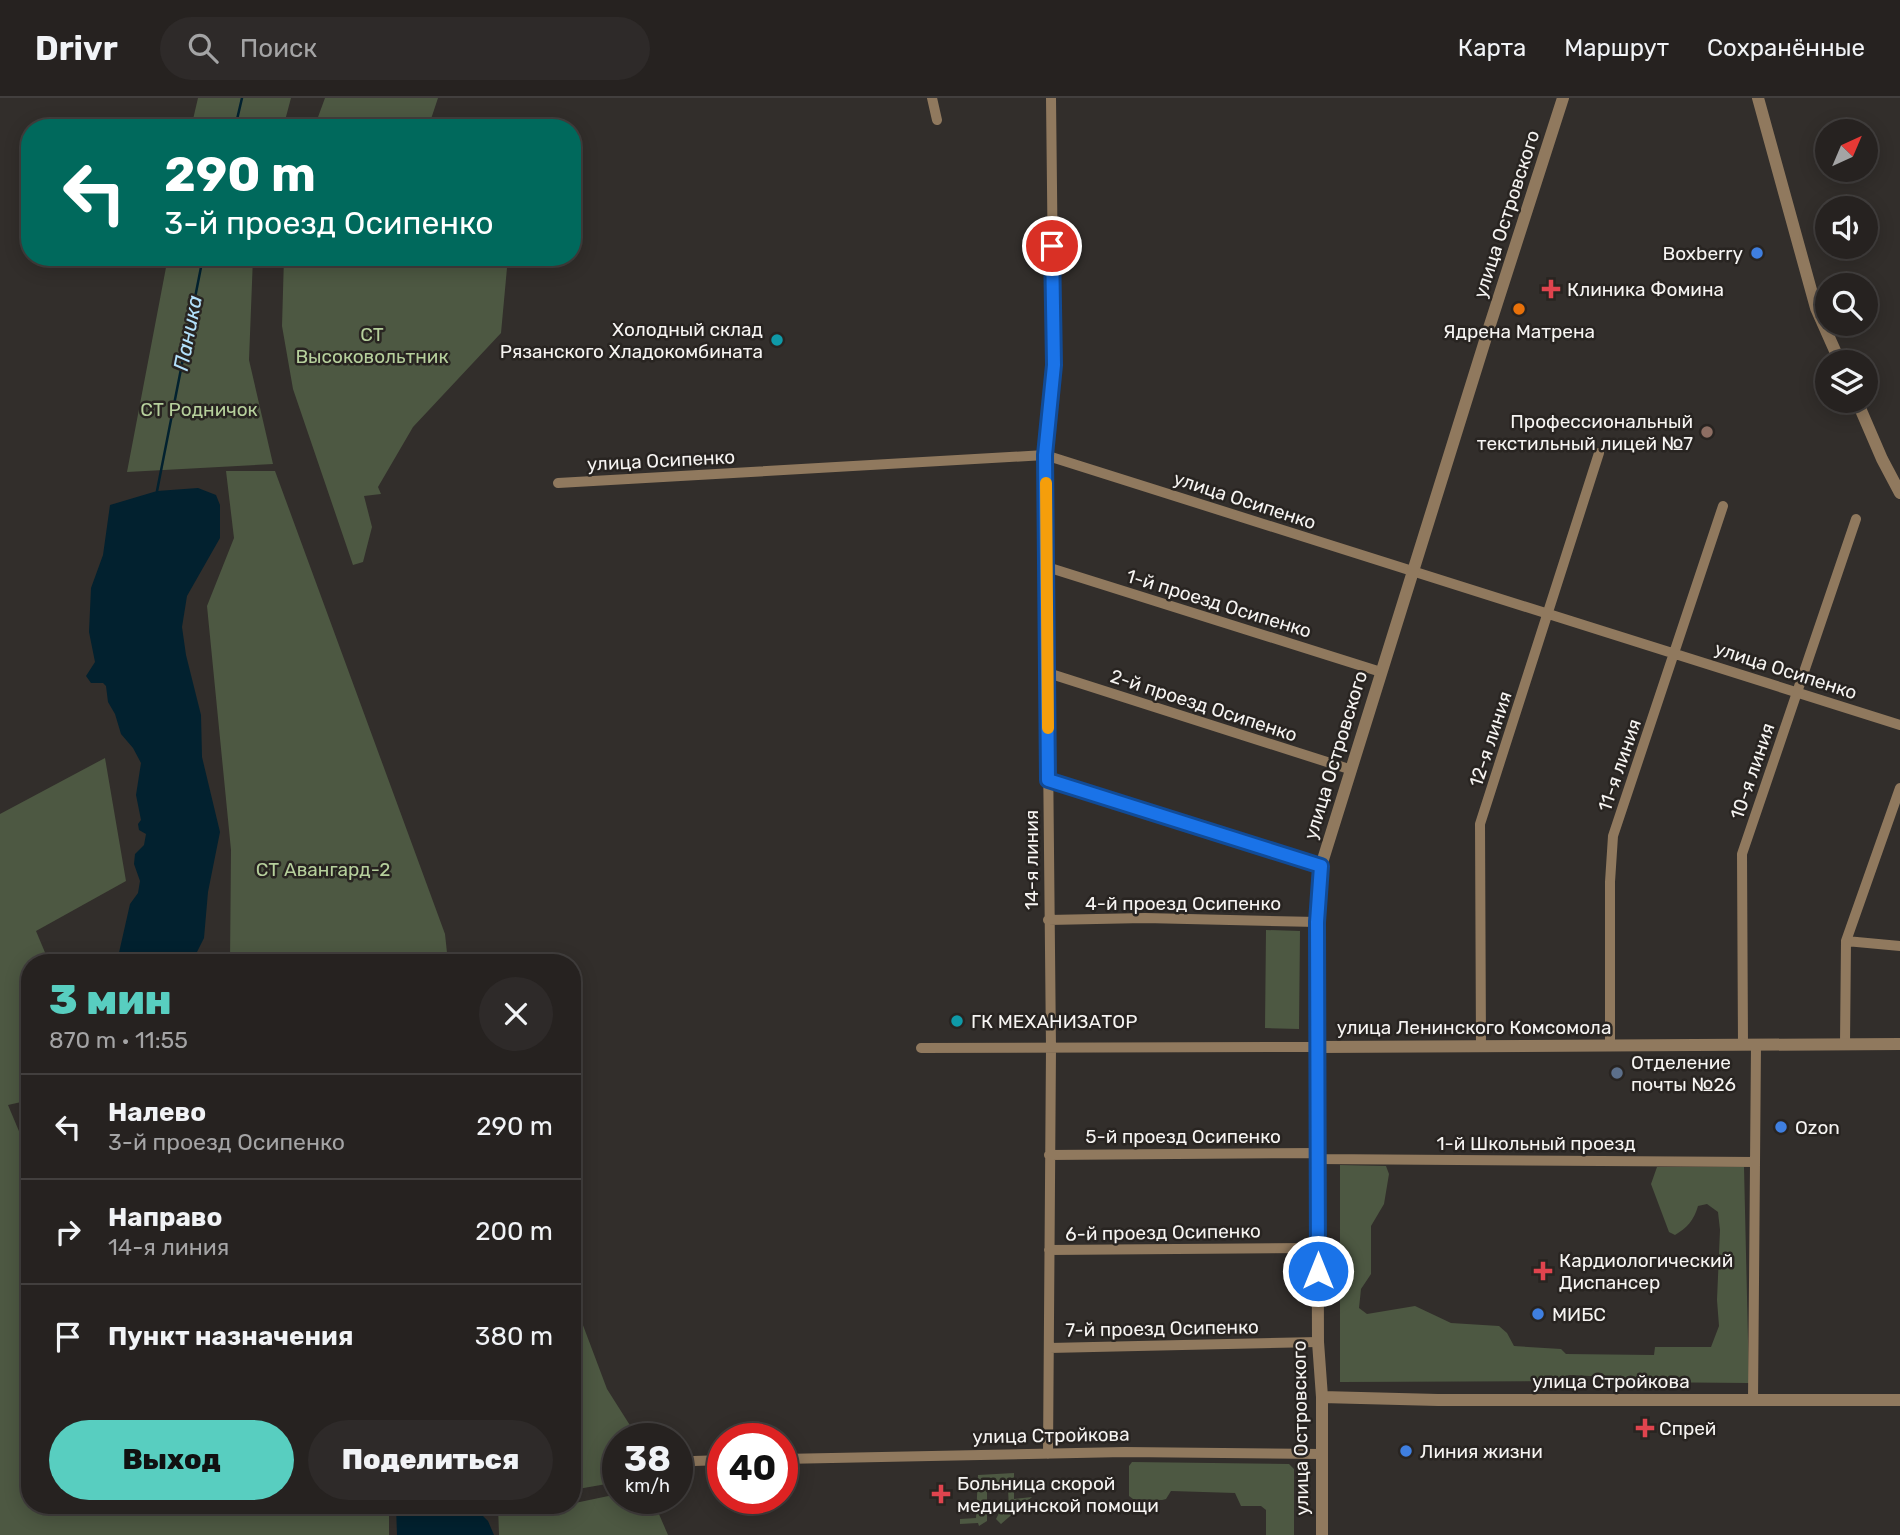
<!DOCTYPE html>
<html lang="ru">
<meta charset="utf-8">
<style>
:root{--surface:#262220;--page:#2e2a29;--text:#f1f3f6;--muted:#a4a4a5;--line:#423f3e;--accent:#58cec0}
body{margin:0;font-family:Rubik,sans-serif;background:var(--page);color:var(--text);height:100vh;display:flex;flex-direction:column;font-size:26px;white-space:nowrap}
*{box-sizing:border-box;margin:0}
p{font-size:23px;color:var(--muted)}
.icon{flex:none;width:38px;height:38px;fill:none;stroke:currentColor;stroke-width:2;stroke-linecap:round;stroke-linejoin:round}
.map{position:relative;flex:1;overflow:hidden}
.sheet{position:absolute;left:21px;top:856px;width:560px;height:560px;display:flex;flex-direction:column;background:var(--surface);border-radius:28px;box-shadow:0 4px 18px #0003,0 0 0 2px var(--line)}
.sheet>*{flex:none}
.guide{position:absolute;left:21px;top:21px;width:560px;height:147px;border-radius:28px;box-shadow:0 4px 18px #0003,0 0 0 2px var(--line);background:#00695c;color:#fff;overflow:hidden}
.needle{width:46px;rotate:44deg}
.tools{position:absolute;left:1815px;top:21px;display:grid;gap:14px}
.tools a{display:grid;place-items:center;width:63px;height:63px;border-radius:50%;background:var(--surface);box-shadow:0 4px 18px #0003,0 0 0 2px var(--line);font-size:35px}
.speed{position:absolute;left:602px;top:1325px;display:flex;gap:14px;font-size:35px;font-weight:700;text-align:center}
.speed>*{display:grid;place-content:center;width:91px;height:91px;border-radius:50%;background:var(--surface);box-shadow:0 4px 18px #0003,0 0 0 2px var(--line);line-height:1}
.speed small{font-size:18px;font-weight:400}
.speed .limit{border:10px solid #d22;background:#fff;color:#111}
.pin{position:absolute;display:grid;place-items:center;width:60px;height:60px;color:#fff;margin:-30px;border:4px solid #fff;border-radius:50%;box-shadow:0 2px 7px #0007}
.me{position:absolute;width:77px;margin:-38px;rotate:0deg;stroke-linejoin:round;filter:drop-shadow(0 0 5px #0008)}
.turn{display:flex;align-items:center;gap:24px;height:147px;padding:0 28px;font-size:32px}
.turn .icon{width:91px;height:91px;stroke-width:2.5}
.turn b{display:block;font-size:49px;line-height:60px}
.round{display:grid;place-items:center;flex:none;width:74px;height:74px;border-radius:37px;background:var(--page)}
.overview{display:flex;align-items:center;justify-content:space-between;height:119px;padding:0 28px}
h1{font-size:42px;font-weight:800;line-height:52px;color:var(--accent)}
.cta{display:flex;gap:14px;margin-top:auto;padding:14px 28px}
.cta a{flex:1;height:80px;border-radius:42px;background:var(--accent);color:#111;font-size:28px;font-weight:800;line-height:80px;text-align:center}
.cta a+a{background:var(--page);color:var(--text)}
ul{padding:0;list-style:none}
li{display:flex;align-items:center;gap:21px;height:105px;padding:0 28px;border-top:2px solid var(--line)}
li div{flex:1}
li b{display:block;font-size:26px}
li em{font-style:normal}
header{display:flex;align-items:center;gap:42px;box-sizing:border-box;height:98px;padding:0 35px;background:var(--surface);border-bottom:2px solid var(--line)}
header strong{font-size:33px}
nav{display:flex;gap:38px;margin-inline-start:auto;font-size:24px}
.search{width:490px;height:63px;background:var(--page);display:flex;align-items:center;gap:18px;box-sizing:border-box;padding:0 24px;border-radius:38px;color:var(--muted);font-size:26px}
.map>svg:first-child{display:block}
</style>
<header>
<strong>Drivr</strong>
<div class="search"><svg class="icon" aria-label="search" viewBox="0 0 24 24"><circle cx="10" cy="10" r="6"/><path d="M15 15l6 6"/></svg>Поиск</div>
<nav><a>Карта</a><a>Маршрут</a><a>Сохранённые</a></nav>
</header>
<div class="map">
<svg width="1900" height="1437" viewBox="0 0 1900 1437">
<rect width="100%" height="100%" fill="#322e2b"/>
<path fill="#4d5842" d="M198,0h93l-8,30h-92z
M325,0h113l-10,30h-114z
M168,159h85l-4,103 24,104 -146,8z
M284,159h224l-7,76 -88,94 -35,60 3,7 -17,2 8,31 -9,35 -10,3 -60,-176 -11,-63z
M226,373h49l170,463 3,28h-218l1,-112 -24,-244 27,-68z
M105,660l21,123 -90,50 13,31h-19v138l-22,5 13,31 9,-2v371h359v30h-389v-721z
M1266,832l34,1 -1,98 -34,-1z
M1340,1067l46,1 3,8 -5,30 -13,22v48l-10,15 -2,19 8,6 48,-8 36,17 48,3 8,7 7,13 47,3 5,5 88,1 1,-8h56l8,-21 -2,-26 3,-70 -2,-18 -11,-8 -9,2c-4,14 -11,22 -23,29l-6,-3 -18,-48 6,-17h87l5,216 -117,-1v-4l-63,-3 -7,6 -222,1z
M572,1198l35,93 31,49h-20v44l-46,8z
M1132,1364l157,2 5,5v66h-28v-25l-5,-4h-20l-6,-13 -64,-2 -5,8 -4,1 -29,-1 -4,-3v-30z
M1014,1375v26l18,-2 -31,27 -5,-5 3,-6 10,-2 -1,-23 -21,-1v34l-8,5 -1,-3 -18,1v-5l16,-1 2,-43z
M618,1396v4h34l16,37h-169l-1,-30 53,3z"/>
<path fill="#02212f" d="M198,390l18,7 4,10v33l-33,58 -5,31 4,28 15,60 1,42 18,75 -12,60 -4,46 -10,20 1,4h-73l-4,-5 12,-53 8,-11 2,-12 -6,-17 1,-10 9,-9 2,-11 -7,-4 -1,-6 3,-4 -5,-25 5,-32 -8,-15 -12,-14 -6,-20 -7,-12 -2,-16 -3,-3h-12l-5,-7 9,-14 -6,-30 2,-44 12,-33 7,-50 47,-14z
M396,1407h76l16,16 6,14h-97z"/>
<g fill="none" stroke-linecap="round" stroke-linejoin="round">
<path stroke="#02212f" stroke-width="2.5" d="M235,30l7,-30
M157,393l46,-234"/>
<path stroke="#90795e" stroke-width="10" d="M932,0l5,22
M558,385l487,-28 855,270
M1047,469l334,105
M1048,575l301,96
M1048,682l273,86
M1048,822l97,-2 172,4
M1846,843l54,5
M1845,946l1,-103 54,-153
M1743,947l-1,-191 114,-335
M1481,948l-1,-222 119,-371
M1610,948v-164l3,-46 110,-330
M921,950l396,-1
M1049,1057l268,-2
M1317,1061l438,3
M1049,1152l269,-2
M1049,1250l269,-6
M1753,1303l3,-356
M1048,1356l3,-406 -6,-593 9,-90 -3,-267
M782,1361l343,-7 196,2
M677,1372l17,-9 29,-1"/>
<path stroke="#90795e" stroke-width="12" d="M1758,0l58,210 24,54
M1857,303l25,58 18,34
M1317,949l583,-3
M1322,1299l116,3h462
M1322,1437v-138l-4,-55 -1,-295v-125l4,-56 167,-535 75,-233"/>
</g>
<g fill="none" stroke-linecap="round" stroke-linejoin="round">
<defs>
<path id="route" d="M1052,148l2,119 -9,90 3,325 273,86 -4,56 1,349"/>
</defs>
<use href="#route" stroke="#114b97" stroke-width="18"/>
<use href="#route" stroke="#1a73e8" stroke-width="12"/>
<path stroke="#f59e0b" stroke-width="12" d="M1046,385l2,245"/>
</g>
<g fill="#3f7fe0" stroke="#282421" stroke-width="2.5">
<circle cx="1757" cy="155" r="7"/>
<circle cx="1781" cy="1029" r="7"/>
<circle cx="1538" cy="1216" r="7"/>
<circle cx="1406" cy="1353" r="7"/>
</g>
<g fill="#e0444e" stroke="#282421" stroke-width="2.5">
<path d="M1547.5 180.5h7v7h7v7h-7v7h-7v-7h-7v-7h7z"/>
<path d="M1539.5 1162.5h7v7h7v7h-7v7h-7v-7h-7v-7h7z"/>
<path d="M1641.5 1319.5h7v7h7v7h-7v7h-7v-7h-7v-7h7z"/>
<path d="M937.5 1385.5h7v7h7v7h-7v7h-7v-7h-7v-7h7z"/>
</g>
<circle fill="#e8710a" stroke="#282421" stroke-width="2.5" cx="1519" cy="211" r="7"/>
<g fill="#0f9aa8" stroke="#282421" stroke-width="2.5">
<circle cx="777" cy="242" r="7"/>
<circle cx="957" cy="923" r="7"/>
</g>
<circle fill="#8d6e63" stroke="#282421" stroke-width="2.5" cx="1707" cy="334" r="7"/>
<circle fill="#5c6f8a" stroke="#282421" stroke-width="2.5" cx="1617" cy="975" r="7"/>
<g text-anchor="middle" stroke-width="5" stroke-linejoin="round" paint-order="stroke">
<g font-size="19" fill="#f6f4f2" stroke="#282421">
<text transform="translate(1506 116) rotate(-72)" y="7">улица Островского</text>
<text transform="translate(661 362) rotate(-3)" y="7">улица Осипенко</text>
<text transform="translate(1245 402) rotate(18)" y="7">улица Осипенко</text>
<text transform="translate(1219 505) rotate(17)" y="7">1-й проезд Осипенко</text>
<text transform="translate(1786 572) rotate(18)" y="7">улица Осипенко</text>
<text transform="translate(1204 607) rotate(18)" y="7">2-й проезд Осипенко</text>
<text transform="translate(1490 641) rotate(-72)" y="7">12-я линия</text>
<text transform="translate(1335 657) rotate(-73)" y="7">улица Островского</text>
<text transform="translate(1619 667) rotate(-71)" y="7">11-я линия</text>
<text transform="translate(1752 673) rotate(-71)" y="7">10-я линия</text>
<text transform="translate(1031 762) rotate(-90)" y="7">14-я линия</text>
<text x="1183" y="812">4-й проезд Осипенко</text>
<text x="1474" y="936">улица Ленинского Комсомола</text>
<text x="1183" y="1045">5-й проезд Осипенко</text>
<text x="1536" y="1052">1-й Школьный проезд</text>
<text transform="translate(1163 1134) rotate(-1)" y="7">6-й проезд Осипенко</text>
<text transform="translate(1162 1230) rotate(-1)" y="7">7-й проезд Осипенко</text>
<text x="1611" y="1290">улица Стройкова</text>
<text transform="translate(1300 1330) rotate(-91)" y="7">улица Островского</text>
<text transform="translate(1051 1337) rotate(-1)" y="7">улица Стройкова</text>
</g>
<g font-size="19" fill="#f6f4f2" stroke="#282421" text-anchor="start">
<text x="1743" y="162" text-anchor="end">Boxberry</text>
<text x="1567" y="198">Клиника Фомина</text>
<text x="763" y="238" text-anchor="end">Холодный склад<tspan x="763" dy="22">Рязанского Хладокомбината</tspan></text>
<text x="1519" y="240" text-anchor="middle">Ядрена Матрена</text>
<text x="1693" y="330" text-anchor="end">Профессиональный<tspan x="1693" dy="22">текстильный лицей №7</tspan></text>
<text x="971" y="930">ГК МЕХАНИЗАТОР</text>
<text x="1631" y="971">Отделение<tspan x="1631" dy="22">почты №26</tspan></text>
<text x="1795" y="1036">Ozon</text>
<text x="1559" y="1169">Кардиологический<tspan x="1559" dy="22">Диспансер</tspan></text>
<text x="1552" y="1223">МИБС</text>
<text x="1659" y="1337">Спрей</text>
<text x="1420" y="1360">Линия жизни</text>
<text x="957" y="1392">Больница скорой<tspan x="957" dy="22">медицинской помощи</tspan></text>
</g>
<g font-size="19" fill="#b6d09c" stroke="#282421">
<text x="372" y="243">СТ<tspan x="372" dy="22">Высоковольтник</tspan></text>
<text x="199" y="318">СТ Родничок</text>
<text x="323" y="778">СТ Авангард-2</text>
</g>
<g font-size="21" font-style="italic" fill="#b2e0fb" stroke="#282421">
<text transform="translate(188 235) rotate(-79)" y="7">Паника</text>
</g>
</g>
</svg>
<div class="tools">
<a><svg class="needle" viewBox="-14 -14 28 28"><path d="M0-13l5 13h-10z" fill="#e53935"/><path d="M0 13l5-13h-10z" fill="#a4a4a5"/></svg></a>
<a><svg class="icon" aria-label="sound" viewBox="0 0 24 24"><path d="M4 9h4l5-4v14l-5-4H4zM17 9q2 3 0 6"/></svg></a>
<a><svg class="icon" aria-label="search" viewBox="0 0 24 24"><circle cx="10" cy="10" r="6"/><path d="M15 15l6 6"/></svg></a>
<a><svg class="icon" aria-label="layers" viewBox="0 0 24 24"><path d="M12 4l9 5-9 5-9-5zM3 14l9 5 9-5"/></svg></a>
</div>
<div class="speed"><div>38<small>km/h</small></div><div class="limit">40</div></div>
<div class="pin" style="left:1052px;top:148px;background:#d93025"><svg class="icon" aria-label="arrive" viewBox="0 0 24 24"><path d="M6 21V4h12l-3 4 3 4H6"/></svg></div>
<svg class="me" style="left:1318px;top:1173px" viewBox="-20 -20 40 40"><circle r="17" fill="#1a73e8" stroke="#fff" stroke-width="3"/><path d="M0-11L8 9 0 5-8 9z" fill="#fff"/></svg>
<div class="guide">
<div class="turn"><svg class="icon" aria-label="left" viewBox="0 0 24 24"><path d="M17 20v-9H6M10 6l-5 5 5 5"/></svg><div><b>290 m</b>3-й проезд Осипенко</div></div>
</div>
<section class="sheet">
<div class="overview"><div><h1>3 мин</h1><p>870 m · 11:55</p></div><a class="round"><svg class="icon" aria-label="close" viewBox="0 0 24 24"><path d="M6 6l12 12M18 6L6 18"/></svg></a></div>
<ul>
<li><svg class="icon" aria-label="left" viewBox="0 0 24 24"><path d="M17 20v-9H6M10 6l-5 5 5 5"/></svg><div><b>Налево</b><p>3-й проезд Осипенко</p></div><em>290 m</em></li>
<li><svg class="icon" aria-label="right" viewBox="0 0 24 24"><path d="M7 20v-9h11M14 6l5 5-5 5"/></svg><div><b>Направо</b><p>14-я линия</p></div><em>200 m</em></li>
<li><svg class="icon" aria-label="arrive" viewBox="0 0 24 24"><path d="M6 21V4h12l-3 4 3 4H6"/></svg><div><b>Пункт назначения</b></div><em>380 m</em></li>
</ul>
<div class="cta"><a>Выход</a><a>Поделиться</a></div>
</section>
</div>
